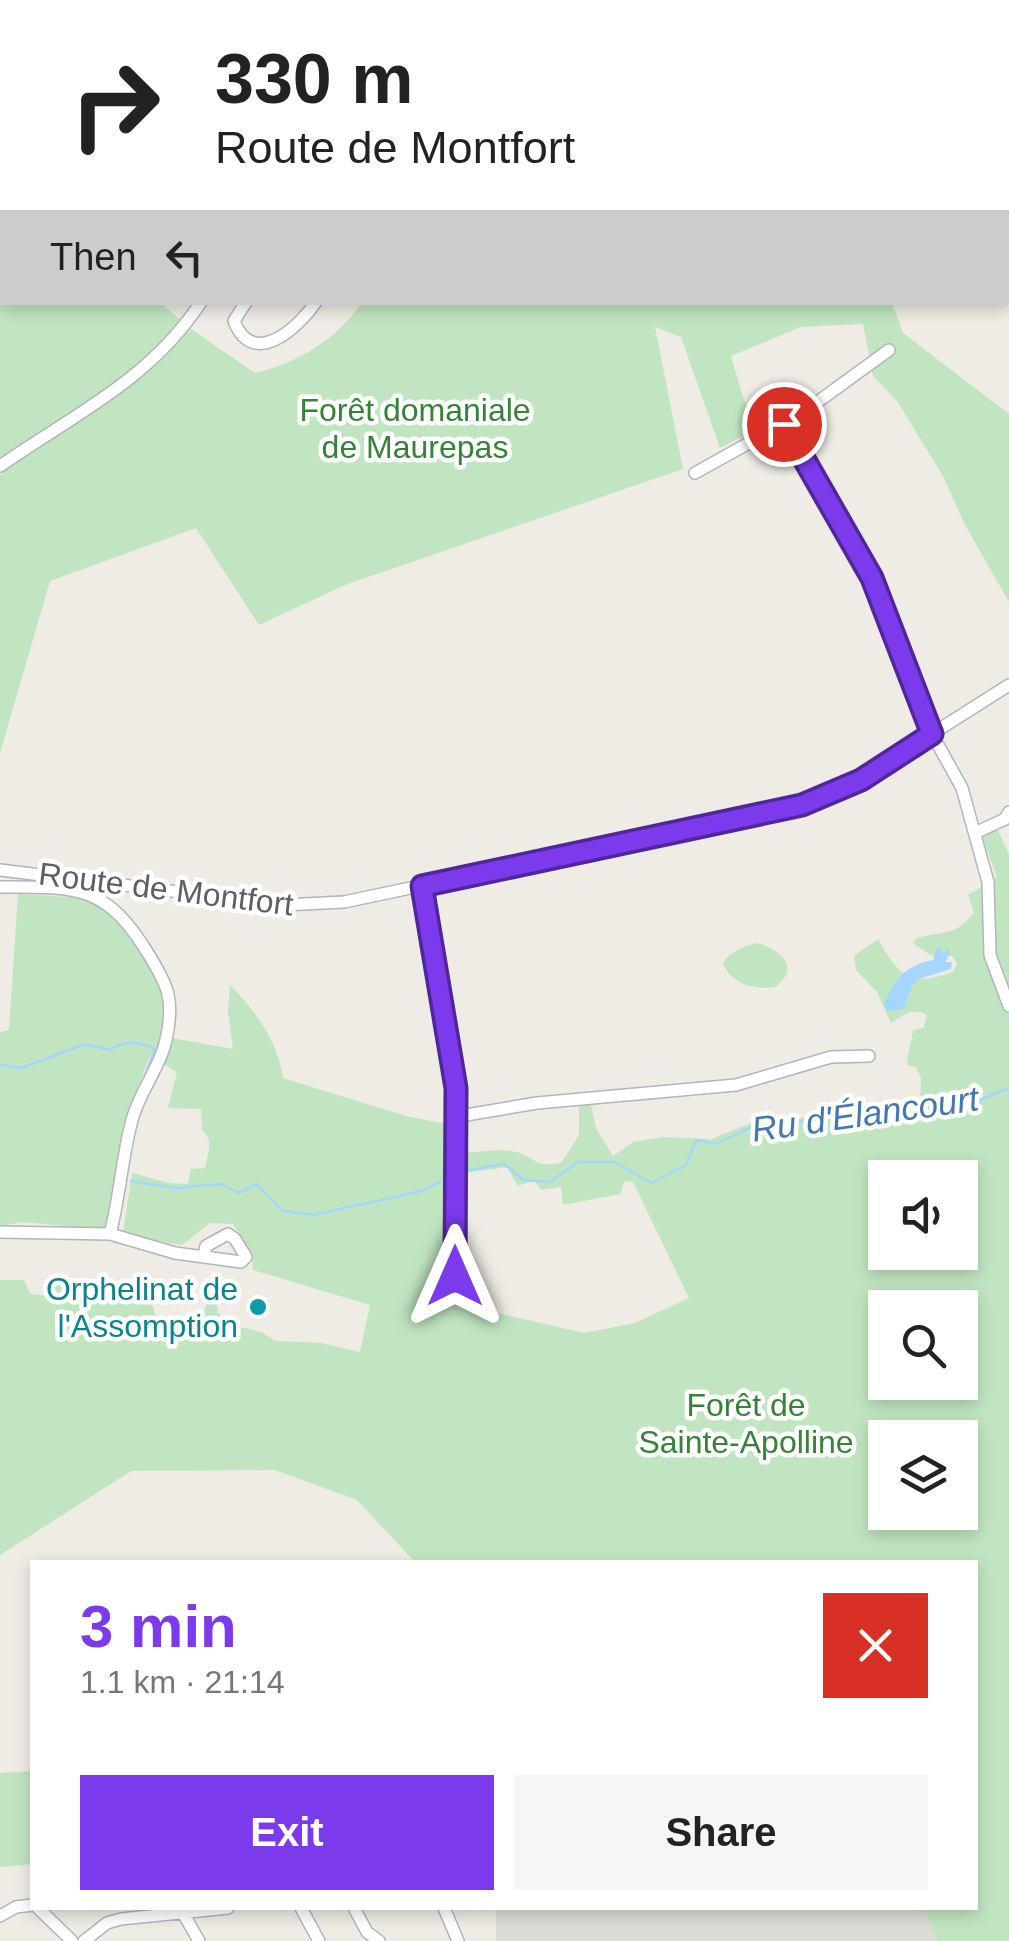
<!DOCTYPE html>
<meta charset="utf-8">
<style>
:root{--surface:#fff;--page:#f6f6f6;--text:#222;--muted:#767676;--accent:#7c3aed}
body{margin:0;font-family:Helvetica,sans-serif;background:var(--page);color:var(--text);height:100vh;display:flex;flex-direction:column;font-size:38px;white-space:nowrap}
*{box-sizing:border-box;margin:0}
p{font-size:32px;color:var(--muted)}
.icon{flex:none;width:55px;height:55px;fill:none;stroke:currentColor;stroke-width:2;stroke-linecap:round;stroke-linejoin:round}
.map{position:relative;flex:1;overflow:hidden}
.details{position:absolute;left:30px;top:1560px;width:948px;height:350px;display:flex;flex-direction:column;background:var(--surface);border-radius:0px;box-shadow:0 5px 15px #0003}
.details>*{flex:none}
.top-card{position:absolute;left:0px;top:0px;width:1010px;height:305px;box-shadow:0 5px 15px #0003;background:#fff;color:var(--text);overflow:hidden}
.fabs{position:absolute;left:868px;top:1160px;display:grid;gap:20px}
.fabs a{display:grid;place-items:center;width:110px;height:110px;border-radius:0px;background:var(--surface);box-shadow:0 5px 15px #0003;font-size:50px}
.pin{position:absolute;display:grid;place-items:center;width:85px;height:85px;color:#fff;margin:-42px;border:5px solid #fff;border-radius:50%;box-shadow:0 2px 10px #0007}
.me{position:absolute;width:110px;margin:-55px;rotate:0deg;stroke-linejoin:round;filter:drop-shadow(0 0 8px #0008)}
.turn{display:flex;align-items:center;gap:35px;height:210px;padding:0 50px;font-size:45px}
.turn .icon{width:130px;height:130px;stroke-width:2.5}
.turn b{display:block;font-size:70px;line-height:85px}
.then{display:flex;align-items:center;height:95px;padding:0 50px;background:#0003;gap:20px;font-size:38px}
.round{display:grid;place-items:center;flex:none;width:105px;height:105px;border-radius:0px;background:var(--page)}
.head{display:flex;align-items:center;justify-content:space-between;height:170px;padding:0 50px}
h1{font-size:60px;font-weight:800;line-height:75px;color:var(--accent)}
.button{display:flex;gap:20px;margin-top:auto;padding:20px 50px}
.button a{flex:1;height:115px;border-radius:0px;background:var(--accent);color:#fff;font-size:40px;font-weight:800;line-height:115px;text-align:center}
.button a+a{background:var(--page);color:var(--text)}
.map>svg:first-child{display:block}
</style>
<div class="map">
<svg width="1009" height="1941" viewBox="0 0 1009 1941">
<rect width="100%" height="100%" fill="#eeece4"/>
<path fill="#dddbd6" d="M496,1908h428l14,33h-442z"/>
<path fill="#c1e5c1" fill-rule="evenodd" d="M0,0l47,2h-45v300l159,1 30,26 64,44c45,-11 80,-33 107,-70h530l11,30 106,81v188l-45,-79 -21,-47 -46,-75 -24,-25 -10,-52 -62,3 -70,29 22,75 -33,17 -39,-111 -26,-10 28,142 -338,116 -86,40 -63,-97 -146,53 -50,172v-277l5,-10 -5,-2z
M425,0h497l-2,2z
M998,830l11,25v1086h-71l-14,-33h51v-346h-560l-58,-62 -82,-30 -144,1 -131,84v-275h24l6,14 16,2 9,-12 38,-3 55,7 8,30 23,4 1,-6 23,-1 6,-19h7l2,17 19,13 24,6 15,9 45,2 39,9 10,-47 -117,-35 -1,-16 -19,-30 -23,-1 -28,22 -55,-9 -4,-4 9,-59 37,10 19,1 3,-15 14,-1c3,-15 9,-28 -3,-38l-1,-21 -33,-1 9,-36 -27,-16 -18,46 -23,128 -87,-8 -22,4v-194l9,-2 9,-136 86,5 71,96 -3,43 61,11 -5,-37 2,-27c26,27 48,56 53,93l123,38 40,8 4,152 16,30 118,27 51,-10 54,-25 -56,-116 -8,-1 -5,13 -57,11 -2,-18 -20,3 -7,-10 -16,6 -11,-19 -43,6 -5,8v-27c19,-2 39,-6 57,-2 22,5 15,16 45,11l18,-28v-30h12l5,23 17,28 20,-14 31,-5 48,2 46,-19 22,5 44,-14 19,2 20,-8 57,-2 1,-24 -5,-12 -8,-2 -1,-4 6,-30 11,-4 3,-12c-14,-8 -24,0 -36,8l-14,-31 -21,-22 -2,-14 24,-17c22,39 31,48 75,33l4,-9 -5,-7 -22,-1 -17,-12 4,-5c25,-7 41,-2 57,-26l-6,-17 29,-18 -15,-41zM885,1178h75v74h-75zM885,1308h75v74h-75zM885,1438h75v74h-75z
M757,943c23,6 45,25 18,44 -21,3 -43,-3 -52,-23 4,-11 23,-19 34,-21z
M32,1771v93l-32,3v-94z"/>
<path fill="#a5d7fd" d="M942,948v6l6,-5 2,4 -5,9h7l-1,7 -32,10 -7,7 -8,23 -17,2 -3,-7c11,-26 21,-38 49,-44l3,-11z"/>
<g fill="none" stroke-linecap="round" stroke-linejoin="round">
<path stroke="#a5d7fd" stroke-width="2.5" d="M0,1065l21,3 64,-24 25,6c15,-10 29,-9 45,-1l-12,32
M462,1171l42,-7 20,16 26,2 28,-20h36l37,21 35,-18 10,-25 20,4 41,-20 22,6 42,-17 21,3 22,-9 102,-1 43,-18
M131,1181l45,7 46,-4 16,9 19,-9 24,26 32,5 109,-24 27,-14"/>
<defs>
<path id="minor" d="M89,0l1,2
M393,2l1,-2
M246,302l-12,19c19,49 65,6 82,-19
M784,423l88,155 60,156 30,54 26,94 2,73 19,51
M0,466c73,-51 150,-86 201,-164
M695,473l106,-59 88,-64
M975,833l30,-14 4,-7
M0,870l284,35 60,-3 458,-97 59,-26 148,-94
M422,886l34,202 -1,188
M0,887c78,0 106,-3 149,68 19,31 25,44 18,80 -5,30 -27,55 -35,85 -10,37 -12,76 -22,114
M454,1117l83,-14 199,-18 95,-28 38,-1
M0,1232l110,2 65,19 66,9 5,-5 -11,-18 -7,-5 -22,12 -2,9
M38,1908l34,33
M301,1908l18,33
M354,1908l13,24 12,9
M444,1908l14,33
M183,1913l16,28
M0,1916l16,-9 16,-2
M84,1941l23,-18 14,-4 107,-11"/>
</defs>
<use href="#minor" stroke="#b2b5b9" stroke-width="14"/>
<use href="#minor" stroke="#fff" stroke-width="11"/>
</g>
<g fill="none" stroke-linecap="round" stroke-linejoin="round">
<defs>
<path id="route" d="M455,1276l1,-188 -34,-202 380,-81 59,-25 71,-46 -60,-156 -88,-154"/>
</defs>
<use href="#route" stroke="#51269a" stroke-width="25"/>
<use href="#route" stroke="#7c3aed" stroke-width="18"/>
</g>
<circle fill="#0f9aa8" stroke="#fff" stroke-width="4" cx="258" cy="1307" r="10"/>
<g text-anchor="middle" stroke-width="9" stroke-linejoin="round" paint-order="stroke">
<g font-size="32" fill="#368239" stroke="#fff">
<text x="415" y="421">Forêt domaniale<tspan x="415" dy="37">de Maurepas</tspan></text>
<text x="746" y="1416">Forêt de<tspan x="746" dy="37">Sainte-Apolline</tspan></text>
</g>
<g font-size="32" fill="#5c6064" stroke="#fff">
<text transform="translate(166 889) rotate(7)" y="11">Route de Montfort</text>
</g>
<g font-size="32" fill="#0d838f" stroke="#fff" text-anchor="end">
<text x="238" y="1300">Orphelinat de<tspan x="238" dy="37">l'Assomption</tspan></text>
</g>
<g font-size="35" font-style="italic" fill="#4278af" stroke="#fff">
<text transform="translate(865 1114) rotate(-8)" y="12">Ru d'Élancourt</text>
</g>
</g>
</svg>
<div class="fabs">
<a><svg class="icon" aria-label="sound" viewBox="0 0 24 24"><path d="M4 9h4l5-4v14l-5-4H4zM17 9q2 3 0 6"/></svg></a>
<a><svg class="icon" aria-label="search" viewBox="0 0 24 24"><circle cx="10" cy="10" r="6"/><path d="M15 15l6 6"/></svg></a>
<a><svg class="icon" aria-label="layers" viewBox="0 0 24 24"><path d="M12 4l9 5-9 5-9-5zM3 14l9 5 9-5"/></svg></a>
</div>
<div class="pin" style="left:784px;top:424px;background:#d93025"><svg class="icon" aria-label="arrive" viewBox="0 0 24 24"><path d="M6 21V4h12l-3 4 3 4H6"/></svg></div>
<svg class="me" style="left:455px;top:1276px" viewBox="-20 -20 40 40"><path d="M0-17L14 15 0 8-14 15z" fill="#7c3aed" stroke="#fff" stroke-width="4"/></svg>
<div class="top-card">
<div class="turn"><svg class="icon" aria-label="right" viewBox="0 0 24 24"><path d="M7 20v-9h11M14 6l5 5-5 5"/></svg><div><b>330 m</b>Route de Montfort</div></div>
<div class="then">Then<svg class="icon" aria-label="left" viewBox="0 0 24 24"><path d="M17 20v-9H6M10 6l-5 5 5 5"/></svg></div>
</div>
<section class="details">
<div class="head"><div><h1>3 min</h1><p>1.1 km · 21:14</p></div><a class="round" style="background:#d93025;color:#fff"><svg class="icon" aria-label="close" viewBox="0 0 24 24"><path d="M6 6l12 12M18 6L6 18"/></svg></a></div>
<div class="button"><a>Exit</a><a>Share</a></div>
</section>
</div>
